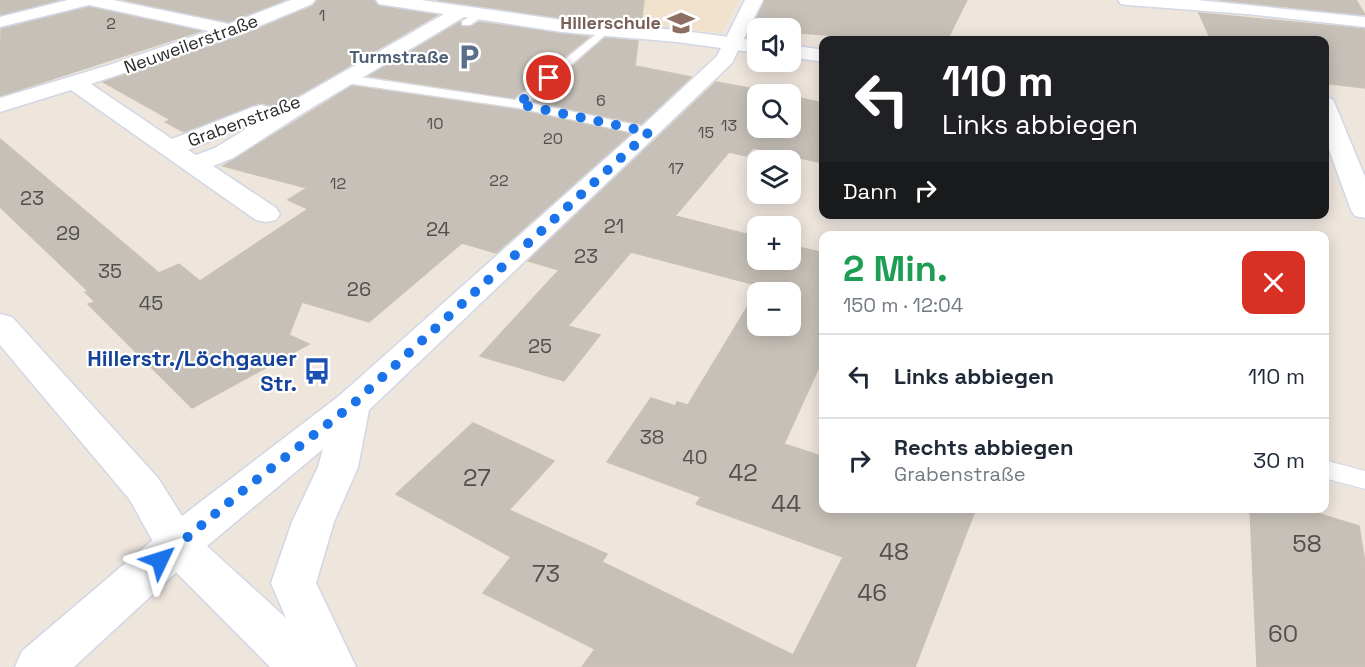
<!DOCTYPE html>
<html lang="de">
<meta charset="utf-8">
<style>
:root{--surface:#fff;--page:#f2f2f3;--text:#1f2937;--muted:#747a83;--line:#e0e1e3}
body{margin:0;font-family:"Space Grotesk",sans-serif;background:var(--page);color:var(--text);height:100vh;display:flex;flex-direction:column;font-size:22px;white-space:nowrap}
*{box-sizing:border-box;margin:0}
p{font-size:20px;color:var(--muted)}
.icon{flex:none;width:33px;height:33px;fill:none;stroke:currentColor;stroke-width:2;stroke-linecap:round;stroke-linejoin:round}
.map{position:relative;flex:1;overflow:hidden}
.drawer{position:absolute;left:819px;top:231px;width:510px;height:282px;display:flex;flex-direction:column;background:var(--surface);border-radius:12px;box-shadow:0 3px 15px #0003}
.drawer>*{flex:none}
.guide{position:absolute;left:819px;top:36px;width:510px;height:183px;border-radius:12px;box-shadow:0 3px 15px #0003;background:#202124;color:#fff;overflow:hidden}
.fabs{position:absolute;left:747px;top:18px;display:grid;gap:12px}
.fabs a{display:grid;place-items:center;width:54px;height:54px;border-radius:12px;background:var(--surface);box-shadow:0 3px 15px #0003;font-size:30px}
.pin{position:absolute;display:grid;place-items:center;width:51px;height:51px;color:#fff;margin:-26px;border:3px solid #fff;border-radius:50%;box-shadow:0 2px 6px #0007}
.me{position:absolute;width:66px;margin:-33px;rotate:49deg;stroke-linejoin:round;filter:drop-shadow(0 0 4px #0008)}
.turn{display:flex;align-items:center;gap:21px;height:126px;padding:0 24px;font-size:27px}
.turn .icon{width:78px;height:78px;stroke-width:2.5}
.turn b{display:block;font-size:42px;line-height:51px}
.then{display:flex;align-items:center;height:57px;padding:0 24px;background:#0003;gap:12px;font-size:22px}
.round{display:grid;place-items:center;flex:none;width:63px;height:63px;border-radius:12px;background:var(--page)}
.headline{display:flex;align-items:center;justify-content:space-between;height:102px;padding:0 24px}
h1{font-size:36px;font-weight:800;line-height:45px;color:#1e9e55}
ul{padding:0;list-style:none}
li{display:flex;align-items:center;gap:18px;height:84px;padding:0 24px;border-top:2px solid var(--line)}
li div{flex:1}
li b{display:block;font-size:22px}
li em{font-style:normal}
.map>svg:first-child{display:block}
</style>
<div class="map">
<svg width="1365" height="667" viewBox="0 0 1365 667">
<rect width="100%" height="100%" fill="#eee5dd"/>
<path fill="#f0e1cc" d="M520,0h219l-18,33 -172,-20z"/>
<path fill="#c6c0b8" stroke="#cac1b6" stroke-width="1.5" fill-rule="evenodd" d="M0,0h59l-59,15z
M124,0h161l-56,22z
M317,0h57l5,6 58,9 -164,95 -3,-5 -10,-2 -76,29 -19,-10 6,-2 -68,-38 138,-46 72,-30z
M437,0h207l-3,25 -79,-7z
M765,0h202l-20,40h-62l-95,-8v-4l-36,1v-5z
M1219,0h137l9,15z
M89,7l112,24 -201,65 1,-67z
M1199,13l166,16v59l-41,-5v-43h-113z
M460,22l2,5h9l8,-5 110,15 -75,61 -145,-22z
M605,38l33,3 -3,25 56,11 -50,47 -108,-23z
M716,82l66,12h-24v34h32v-32l34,7v60l-71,-15 -7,8 -17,-4 -54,64 83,21v23h32v-15l34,8v103l-40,88 40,13v51h152l-61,159h-333l13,-18 -112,-56 28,-36 -115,-63 77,-71 81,38 -45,49 98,44 -5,8 191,93 50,-98 -147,-53 5,-7 -94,-35 44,-64 24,8 2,-4 11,3 72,-119 -129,-34 -63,74 32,9 -36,46 -84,-25 79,-86 -31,-9zM758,292h32v34h-32z
M352,86l166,24 112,24 -134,119 -34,-10 -93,79 -67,-20 -13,33 20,9 -117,64 -104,-104 7,-2 -10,-10 3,-1 -88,-84v-68l159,134 20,-9 21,17 108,-72 -20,-9 19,-12 -84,-22z
M1250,508h51l58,18 6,37v104h-108z"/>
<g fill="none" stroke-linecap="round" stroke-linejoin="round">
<defs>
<path id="lane" d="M478,12l4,1v4l-12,8h-8v-4z
M606,26l4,1v4l-82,71 126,27 2,3 -2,3 -5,1 -131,-28 -172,-25 -6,-4 6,-4 169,25z
M1324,460l41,11v18l-41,-11z"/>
<path id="street" d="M68,0h45l116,24 62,-24h24l-3,4 -72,30 -149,50 81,55 81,-32 8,-2 8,2 3,6 172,-99 -59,-9 -6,-1 -3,-4h45l141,20 115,10 81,11v12l-81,-11 -115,-10 -98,-15 -161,96 -70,45 -20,8 63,42 4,6 -4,6 -10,2 -10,-2 -185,-130 -71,22v-14l109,-33 100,-34 -120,-26 -89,22v-10zM259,121l-44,27 -19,7 -8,-5z
M1118,0h79l168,17v10l-118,-13 -120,-9 -6,-1z
M790,45l34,5v12l-34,-5z
M1324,97l8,2 3,5 30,73v41l-10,-2 -4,-6 -27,-74z
M177,527l15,5 7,13 -7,13 -118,109h-59l7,-16 140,-119z"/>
<path id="secondary" d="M745,0h18l-31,63 -363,347 -11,57 -24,55 -18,61 40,84h-86l-108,-109 -32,-58 -130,-155v-31l12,3 146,161 24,38 157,-120 302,-269 76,-71zM323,449l-5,18 -26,55 -21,61 15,35 -79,-72z"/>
</defs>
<use href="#lane" stroke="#d2d7e5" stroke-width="2"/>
<use href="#street" stroke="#d2d7e5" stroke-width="3"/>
<use href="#secondary" stroke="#d2d7e5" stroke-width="3"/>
<use href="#lane" fill="#fff" fill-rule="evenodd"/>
<use href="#street" fill="#fff" fill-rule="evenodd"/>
<use href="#secondary" fill="#fff" fill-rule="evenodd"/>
</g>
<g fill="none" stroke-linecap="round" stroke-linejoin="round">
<path stroke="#1a73e8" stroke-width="10" stroke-dasharray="0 18" d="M160,560l86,-72 106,-83 297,-273 -131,-28 31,-26"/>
</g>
<defs>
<symbol id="school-bare" viewBox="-9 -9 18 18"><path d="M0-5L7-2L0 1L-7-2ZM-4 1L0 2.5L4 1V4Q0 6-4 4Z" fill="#8d6e63" stroke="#fff" stroke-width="2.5" paint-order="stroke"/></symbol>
<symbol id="parking-bare" viewBox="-9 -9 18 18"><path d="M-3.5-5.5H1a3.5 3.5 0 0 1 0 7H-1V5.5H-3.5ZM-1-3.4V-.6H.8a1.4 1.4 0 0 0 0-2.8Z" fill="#5c6f8a" stroke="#fff" stroke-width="2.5" paint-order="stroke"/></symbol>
<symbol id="bus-bare" viewBox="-9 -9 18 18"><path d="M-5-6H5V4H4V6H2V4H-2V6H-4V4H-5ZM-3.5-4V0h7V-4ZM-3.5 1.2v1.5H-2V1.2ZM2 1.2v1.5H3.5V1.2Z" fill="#1a4fb4" stroke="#fff" stroke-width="2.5" paint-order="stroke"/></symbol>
</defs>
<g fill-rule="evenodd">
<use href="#school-bare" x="662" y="4" width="38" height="38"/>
<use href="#parking-bare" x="450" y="38" width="38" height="38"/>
<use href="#bus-bare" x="298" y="352" width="38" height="38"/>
</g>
<g text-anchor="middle" stroke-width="4.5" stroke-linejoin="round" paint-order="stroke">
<g font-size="16" fill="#52504e">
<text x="322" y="21">1</text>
<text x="111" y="29">2</text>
<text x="601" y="106">6</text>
<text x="435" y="129">10</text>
<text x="729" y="131">13</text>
<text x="706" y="138">15</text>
<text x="553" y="144">20</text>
<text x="676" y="174">17</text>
<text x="499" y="186">22</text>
<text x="338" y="189">12</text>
</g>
<g font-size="18" font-weight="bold" fill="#785e54" stroke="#fff" text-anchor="end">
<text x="661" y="29">Hillerschule</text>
</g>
<g font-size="18" fill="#2b2b2b" stroke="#fff">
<text transform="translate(191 44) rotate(-20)" y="6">Neuweilerstraße</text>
<text transform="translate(244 121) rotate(-20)" y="6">Grabenstraße</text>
</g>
<g font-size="18" font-weight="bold" fill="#4e5e75" stroke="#fff" text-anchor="end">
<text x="449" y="63">Turmstraße</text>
</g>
<g font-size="20" fill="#52504e">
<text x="32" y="205">23</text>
<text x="614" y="233">21</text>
<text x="438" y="236">24</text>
<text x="68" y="240">29</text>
<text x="586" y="263">23</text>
<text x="110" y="278">35</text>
<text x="359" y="296">26</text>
<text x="151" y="310">45</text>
<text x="540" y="353">25</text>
<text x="652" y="444">38</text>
<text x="695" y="464">40</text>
</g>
<g font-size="22" font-weight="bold" fill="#164399" stroke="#fff" text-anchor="end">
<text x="297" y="366">Hillerstr./Löchgauer<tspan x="297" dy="25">Str.</tspan></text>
</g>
<g font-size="24" fill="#52504e">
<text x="743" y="481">42</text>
<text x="477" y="486">27</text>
<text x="786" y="512">44</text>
<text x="1307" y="552">58</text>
<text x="894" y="560">48</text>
<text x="546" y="582">73</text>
<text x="872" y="601">46</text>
<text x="1283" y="642">60</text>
</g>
</g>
</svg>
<div class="fabs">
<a><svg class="icon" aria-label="sound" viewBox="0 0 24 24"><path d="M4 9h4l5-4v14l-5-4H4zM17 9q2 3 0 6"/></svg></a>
<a><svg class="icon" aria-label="search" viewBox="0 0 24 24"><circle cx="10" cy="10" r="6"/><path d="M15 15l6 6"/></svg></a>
<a><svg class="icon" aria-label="layers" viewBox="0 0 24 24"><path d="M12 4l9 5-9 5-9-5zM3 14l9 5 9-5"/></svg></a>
<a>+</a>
<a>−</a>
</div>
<div class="pin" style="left:549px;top:78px;background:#d93025"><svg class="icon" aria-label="arrive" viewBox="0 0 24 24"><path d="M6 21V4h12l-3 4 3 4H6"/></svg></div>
<svg class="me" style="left:160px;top:560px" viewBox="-20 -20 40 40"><path d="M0-17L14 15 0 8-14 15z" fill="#1a73e8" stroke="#fff" stroke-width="4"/></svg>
<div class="guide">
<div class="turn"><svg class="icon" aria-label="left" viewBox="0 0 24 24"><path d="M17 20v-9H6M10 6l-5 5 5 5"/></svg><div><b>110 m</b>Links abbiegen</div></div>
<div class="then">Dann<svg class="icon" aria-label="right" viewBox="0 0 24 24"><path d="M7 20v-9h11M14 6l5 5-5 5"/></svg></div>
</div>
<section class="drawer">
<div class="headline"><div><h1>2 Min.</h1><p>150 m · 12:04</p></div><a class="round" style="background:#d93025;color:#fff"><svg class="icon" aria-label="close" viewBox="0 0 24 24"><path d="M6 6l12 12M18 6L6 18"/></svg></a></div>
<ul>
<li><svg class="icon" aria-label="left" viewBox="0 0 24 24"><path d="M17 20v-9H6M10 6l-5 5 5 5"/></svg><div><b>Links abbiegen</b></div><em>110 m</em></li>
<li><svg class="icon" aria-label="right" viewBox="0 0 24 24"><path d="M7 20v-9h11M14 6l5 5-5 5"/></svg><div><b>Rechts abbiegen</b><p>Grabenstraße</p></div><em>30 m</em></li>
</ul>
</section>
</div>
